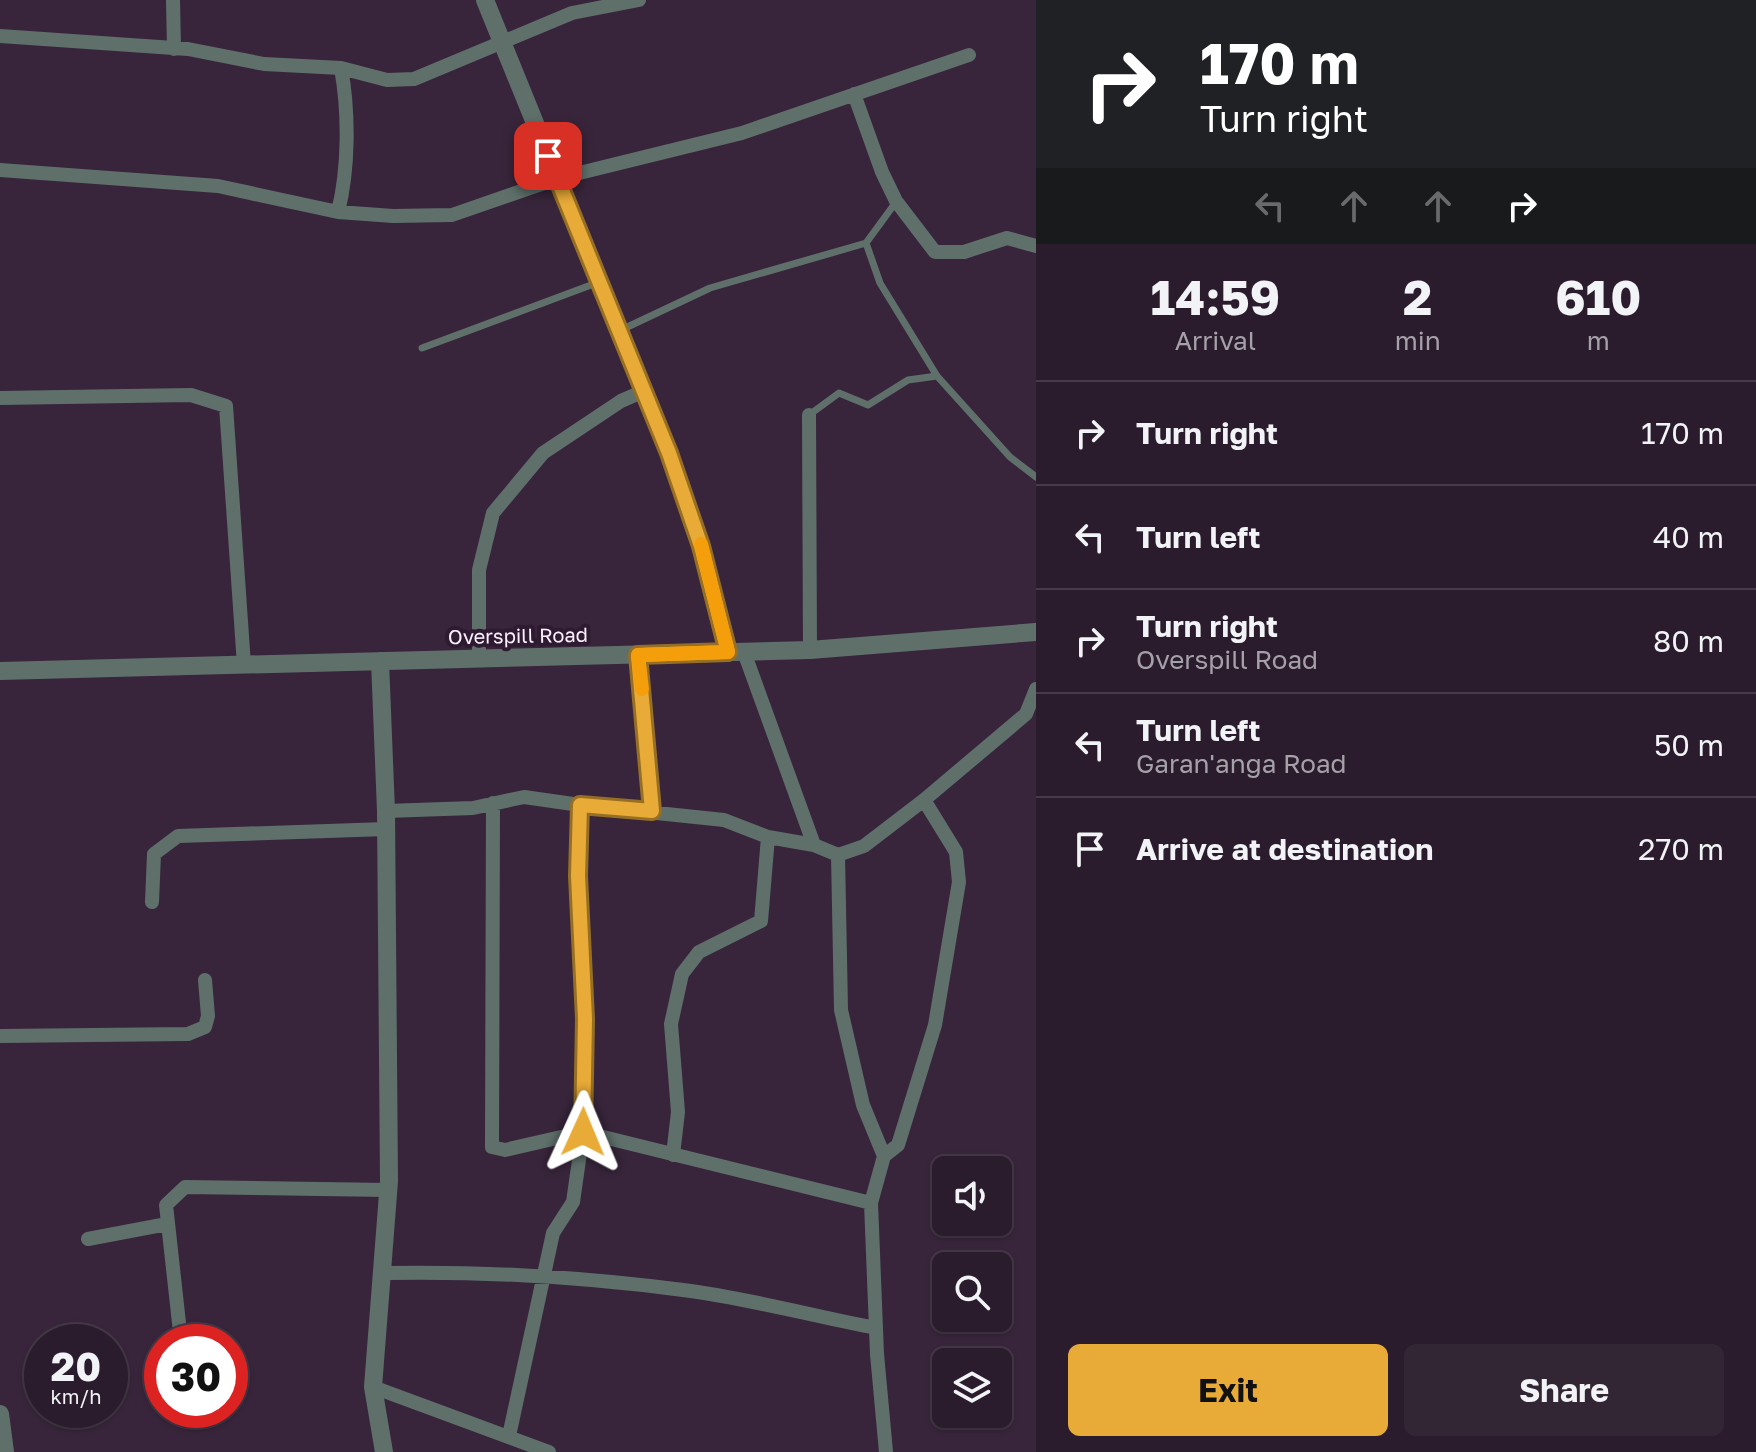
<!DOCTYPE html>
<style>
:root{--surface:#2a1c2c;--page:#322534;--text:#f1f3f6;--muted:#a5a1a9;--line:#463a48;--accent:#e9ab38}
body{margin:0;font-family:"Golos Text",sans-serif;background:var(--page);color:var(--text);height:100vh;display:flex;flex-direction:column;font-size:30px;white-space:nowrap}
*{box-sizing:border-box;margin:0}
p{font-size:26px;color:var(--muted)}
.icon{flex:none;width:44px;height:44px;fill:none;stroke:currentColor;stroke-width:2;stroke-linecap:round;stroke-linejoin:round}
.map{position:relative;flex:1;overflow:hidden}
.side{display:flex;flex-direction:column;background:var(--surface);width:720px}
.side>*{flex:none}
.top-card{background:#202124;color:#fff;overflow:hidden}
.buttons{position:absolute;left:932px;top:1156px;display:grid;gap:16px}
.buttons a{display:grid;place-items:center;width:80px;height:80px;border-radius:12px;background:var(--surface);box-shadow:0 2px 6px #0004,0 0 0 2px var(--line);font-size:40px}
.speed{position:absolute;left:24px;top:1324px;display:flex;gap:16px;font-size:40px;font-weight:700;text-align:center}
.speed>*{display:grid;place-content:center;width:104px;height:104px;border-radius:50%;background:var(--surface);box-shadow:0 2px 6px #0004,0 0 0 2px var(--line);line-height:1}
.speed small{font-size:20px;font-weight:400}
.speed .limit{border:12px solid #d22;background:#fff;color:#111}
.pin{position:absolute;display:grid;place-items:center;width:68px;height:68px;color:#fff;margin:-34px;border-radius:16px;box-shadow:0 4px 12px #0006}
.me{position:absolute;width:88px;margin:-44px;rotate:1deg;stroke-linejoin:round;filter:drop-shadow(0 0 6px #0008)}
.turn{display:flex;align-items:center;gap:28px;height:168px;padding:0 32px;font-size:36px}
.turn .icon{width:104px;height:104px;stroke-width:2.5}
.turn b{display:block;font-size:56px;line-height:68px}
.lanes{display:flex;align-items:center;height:76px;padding:0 32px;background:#0003;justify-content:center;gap:40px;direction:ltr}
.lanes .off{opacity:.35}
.eta{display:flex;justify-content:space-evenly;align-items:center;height:136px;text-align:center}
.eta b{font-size:48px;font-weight:700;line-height:56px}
.button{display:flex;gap:16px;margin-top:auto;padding:16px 32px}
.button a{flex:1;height:92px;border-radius:12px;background:var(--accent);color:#111;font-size:32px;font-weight:700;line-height:92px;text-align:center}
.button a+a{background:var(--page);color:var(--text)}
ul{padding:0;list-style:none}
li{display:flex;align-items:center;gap:24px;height:104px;padding:0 32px;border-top:2px solid var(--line)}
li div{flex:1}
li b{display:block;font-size:30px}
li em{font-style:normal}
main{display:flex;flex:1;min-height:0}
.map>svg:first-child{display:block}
</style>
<main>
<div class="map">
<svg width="1036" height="1452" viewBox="0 0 1036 1452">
<rect width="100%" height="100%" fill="#38253b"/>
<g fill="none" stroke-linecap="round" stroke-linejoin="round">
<path stroke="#5f706b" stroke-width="7" d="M866,243l14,40 57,93 73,81 26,20
M621,330l89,-42 156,-45 30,-41
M422,348l177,-66
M809,415l30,-22 29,12 40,-25 29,-4"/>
<path stroke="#5f706b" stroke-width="14" d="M173,0l1,49
M0,36l188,13 76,15 77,4 46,12 27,-1 158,-66 67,-13
M854,94l28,78 14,29 39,51h29l43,-14 29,8
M0,170l218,16 120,26 55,4 59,-1 107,-37 183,-45 227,-78
M338,212c11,-44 11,-100 3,-144
M0,398l191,-3 35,11 18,259
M809,415l1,235
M744,652l70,193 24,10
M638,655l14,156
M479,659v-89l14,-57 50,-60 78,-52 23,-10
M493,803l-1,344 13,3 78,-18 288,71
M386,811l87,-3 51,-11 56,8 144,15 44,17 46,8
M152,902l2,-48 24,-18 208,-7
M0,1036l188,-2 17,-7 3,-11 -3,-36
M673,1155l5,-43 -7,-88 11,-50 17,-22 62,-31 7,-84
M884,1156l14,-11 37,-120 24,-143 -3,-30 -32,-52
M88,1239l79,-15
M383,1273c101,-2 200,4 300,17 65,8 129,26 193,38
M180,1332l-14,-127 19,-18 203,3
M373,1387l176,65
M509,1436l44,-203 20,-31 10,-70 2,-113 -7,-143 2,-71
M886,1452l-9,-98 -6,-151 13,-47 -21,-51 -22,-95 -3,-155 26,-9 60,-46 102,-86 10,-25"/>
<path stroke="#5f706b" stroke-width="18" d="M485,0l184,453 32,93 27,106
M380,661l6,150 3,370 -16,206 11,65
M0,671l810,-21 226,-18
M0,1414l5,38"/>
</g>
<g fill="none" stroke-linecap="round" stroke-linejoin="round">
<defs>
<path id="route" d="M548,156l121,297 32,93 27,106 -90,3 14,156 -72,-6 -2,71 7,143 -2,113"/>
</defs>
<use href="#route" stroke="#976f24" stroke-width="20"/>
<use href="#route" stroke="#e9ab38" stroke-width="14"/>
<path stroke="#f59e0b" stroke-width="14" d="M642,689l-4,-34 90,-3 -27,-108"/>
</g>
<g text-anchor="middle" stroke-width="8" stroke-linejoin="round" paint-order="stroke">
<g font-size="20" fill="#fcf0ff" stroke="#2e1b31">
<text transform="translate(518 636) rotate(-1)" y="7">Overspill Road</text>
</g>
</g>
</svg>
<div class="buttons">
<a><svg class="icon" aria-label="sound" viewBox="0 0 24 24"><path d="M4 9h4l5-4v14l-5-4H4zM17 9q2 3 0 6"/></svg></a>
<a><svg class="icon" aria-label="search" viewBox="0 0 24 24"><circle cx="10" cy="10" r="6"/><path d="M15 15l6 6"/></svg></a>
<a><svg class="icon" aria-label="layers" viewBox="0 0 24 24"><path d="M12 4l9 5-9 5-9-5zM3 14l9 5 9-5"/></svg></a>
</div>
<div class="speed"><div>20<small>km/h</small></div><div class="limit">30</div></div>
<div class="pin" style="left:548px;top:156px;background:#d93025"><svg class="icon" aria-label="arrive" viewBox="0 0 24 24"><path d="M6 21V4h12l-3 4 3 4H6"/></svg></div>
<svg class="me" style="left:583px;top:1132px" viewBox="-20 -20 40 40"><path d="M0-17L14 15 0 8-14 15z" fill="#e9ab38" stroke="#fff" stroke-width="4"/></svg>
</div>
<section class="side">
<div class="top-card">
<div class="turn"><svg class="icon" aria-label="right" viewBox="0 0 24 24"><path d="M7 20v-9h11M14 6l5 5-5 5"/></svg><div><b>170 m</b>Turn right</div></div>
<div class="lanes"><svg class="icon off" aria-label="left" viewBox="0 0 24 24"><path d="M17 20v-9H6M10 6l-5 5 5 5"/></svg><svg class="icon off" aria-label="ahead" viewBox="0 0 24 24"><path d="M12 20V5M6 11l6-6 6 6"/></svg><svg class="icon off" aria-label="ahead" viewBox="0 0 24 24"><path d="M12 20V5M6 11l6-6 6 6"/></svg><svg class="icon" aria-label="right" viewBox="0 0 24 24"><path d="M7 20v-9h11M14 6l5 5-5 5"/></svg></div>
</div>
<div class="eta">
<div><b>14:59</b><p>Arrival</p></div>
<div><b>2</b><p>min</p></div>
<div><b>610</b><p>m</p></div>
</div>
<ul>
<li><svg class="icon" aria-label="right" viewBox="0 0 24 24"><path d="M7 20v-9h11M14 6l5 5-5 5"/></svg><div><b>Turn right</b></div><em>170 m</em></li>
<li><svg class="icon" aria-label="left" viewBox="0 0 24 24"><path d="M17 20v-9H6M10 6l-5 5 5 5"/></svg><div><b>Turn left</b></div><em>40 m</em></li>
<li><svg class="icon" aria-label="right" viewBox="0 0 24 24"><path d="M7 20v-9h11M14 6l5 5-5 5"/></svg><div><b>Turn right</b><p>Overspill Road</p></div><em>80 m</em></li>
<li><svg class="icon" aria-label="left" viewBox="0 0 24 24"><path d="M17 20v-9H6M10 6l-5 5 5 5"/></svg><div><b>Turn left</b><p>Garan'anga Road</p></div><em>50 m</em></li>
<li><svg class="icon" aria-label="arrive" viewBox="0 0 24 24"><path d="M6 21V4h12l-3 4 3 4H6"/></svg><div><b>Arrive at destination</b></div><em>270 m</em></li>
</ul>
<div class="button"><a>Exit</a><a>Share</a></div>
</section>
</main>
